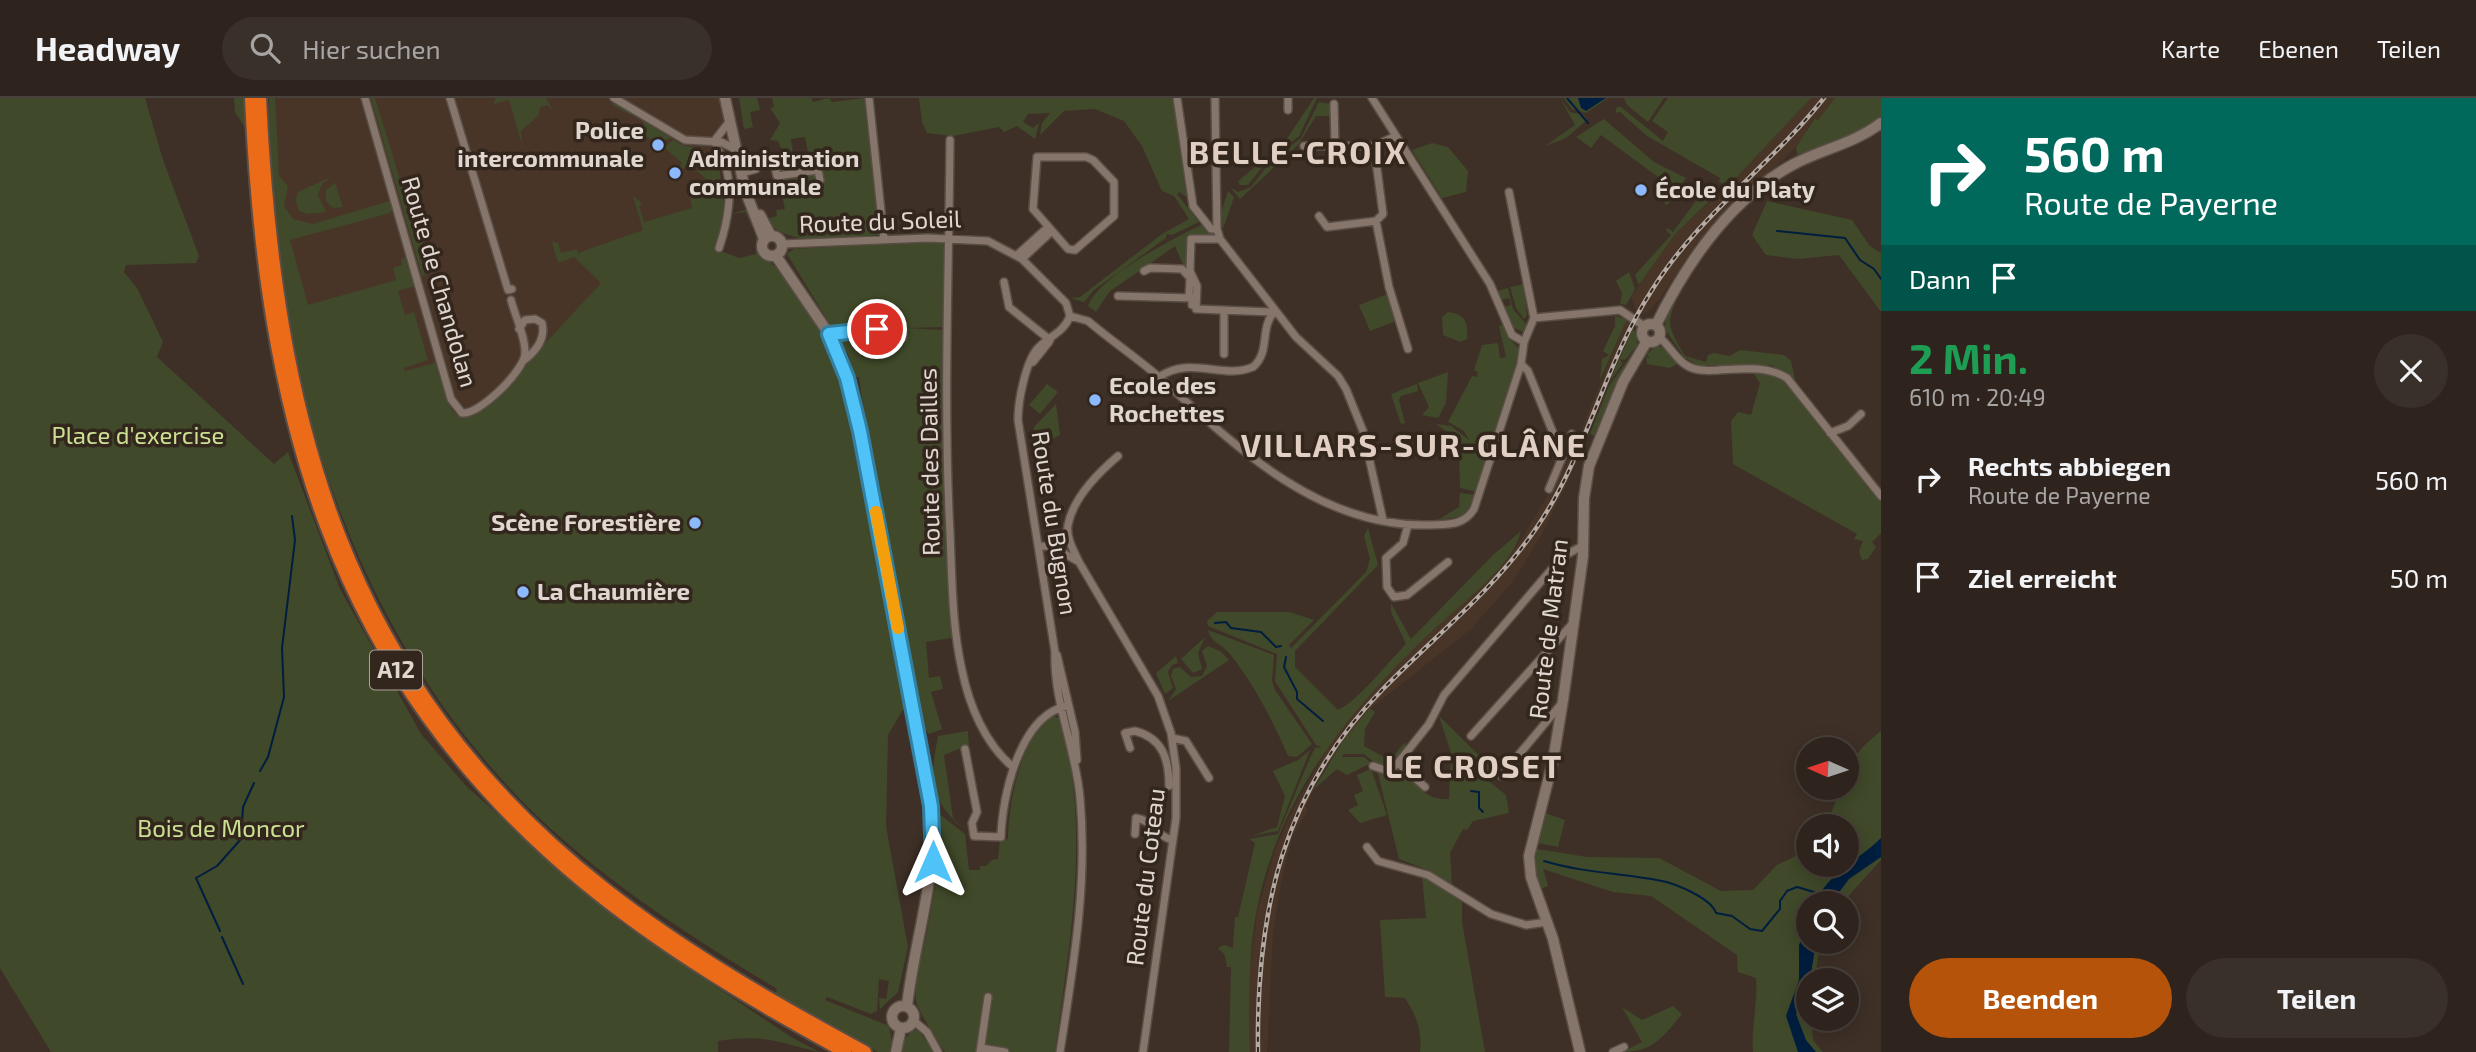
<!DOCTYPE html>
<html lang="de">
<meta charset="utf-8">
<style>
:root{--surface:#2e241d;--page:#3a302a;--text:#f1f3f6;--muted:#a7a4a4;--line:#49413b;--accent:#b45309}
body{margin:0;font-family:"Exo 2",sans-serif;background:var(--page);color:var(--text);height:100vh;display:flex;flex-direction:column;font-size:26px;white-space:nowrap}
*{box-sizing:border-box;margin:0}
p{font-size:23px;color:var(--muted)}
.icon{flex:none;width:38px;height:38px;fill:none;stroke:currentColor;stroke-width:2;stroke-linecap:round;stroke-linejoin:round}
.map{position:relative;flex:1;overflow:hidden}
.drawer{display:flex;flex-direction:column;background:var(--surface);width:595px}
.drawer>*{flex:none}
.top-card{background:#00695c;color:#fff;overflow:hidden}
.needle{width:46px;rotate:273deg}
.buttons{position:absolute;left:1796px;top:639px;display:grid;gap:14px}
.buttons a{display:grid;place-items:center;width:63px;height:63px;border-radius:50%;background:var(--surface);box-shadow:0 4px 18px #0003,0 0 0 2px var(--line);font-size:35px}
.pin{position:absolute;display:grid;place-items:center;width:60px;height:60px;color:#fff;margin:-30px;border:4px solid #fff;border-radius:50%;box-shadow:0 2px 7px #0007}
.me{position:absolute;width:77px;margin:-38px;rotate:0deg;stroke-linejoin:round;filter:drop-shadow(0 0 5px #0008)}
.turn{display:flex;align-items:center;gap:24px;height:147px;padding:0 28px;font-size:32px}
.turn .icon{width:91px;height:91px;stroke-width:2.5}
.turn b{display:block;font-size:49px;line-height:60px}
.then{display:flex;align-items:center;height:66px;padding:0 28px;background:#0003;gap:14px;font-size:26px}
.round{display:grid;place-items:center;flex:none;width:74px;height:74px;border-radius:37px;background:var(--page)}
.summary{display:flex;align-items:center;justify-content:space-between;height:119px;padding:0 28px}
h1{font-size:42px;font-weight:700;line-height:52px;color:#1e9e55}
.cta{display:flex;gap:14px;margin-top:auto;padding:14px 28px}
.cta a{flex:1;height:80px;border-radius:42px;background:var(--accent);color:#fff;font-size:28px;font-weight:700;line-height:80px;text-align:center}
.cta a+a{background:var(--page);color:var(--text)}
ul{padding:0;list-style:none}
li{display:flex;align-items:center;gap:21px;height:98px;padding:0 28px}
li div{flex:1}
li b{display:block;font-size:26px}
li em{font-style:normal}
header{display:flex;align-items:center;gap:42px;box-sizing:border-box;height:98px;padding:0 35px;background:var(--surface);border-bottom:2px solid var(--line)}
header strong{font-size:33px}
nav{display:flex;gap:38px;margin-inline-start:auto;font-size:24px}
.search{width:490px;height:63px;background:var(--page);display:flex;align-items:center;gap:18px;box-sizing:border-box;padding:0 24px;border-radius:38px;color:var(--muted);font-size:26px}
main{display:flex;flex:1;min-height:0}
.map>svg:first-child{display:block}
</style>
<header>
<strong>Headway</strong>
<div class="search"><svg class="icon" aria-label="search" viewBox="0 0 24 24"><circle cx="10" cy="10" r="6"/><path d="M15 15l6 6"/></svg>Hier suchen</div>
<nav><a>Karte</a><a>Ebenen</a><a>Teilen</a></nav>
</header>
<main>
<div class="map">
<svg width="1881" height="954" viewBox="0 0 1881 954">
<rect width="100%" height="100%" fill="#3e3027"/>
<path fill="#483527" d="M269,0h453l4,17 -12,129 -113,39 -60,68 -56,57 -14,10 -161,7 -38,-236z
M1811,0h24l-17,22 -4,-2 -18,29 -100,97 -36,55 -13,13 -9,3 -7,-18 45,-64 59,-54z
M1627,221l6,9 -65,153 -26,53 -28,46 -43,49 -101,80 -45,60 -19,37 1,6 -14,24 -11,41 -9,55 -6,120h-17l-1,-73 8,-67 18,-62 16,-37 45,-80 42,-49 139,-138 50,-82z"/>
<path fill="#404929" d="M0,0h145l18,62 36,96 -3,7 -70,2 -2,7 13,16 26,54 -6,15 117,107 14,-12 52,137 81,145 46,53 157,138 167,112 28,15c-42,-10 -55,-18 -101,-11v11h-667l-51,-84z
M234,0h11l1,31 -11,-17z
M269,0h6l4,78 9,10 -4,20 9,13 20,5 76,-23 4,7 -3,5 -100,27 18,65 88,-25 -3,-12 9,-3 -1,-6 4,-1 10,28 -17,5 7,24 9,-3 14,48 -24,8 1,3 33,-9c8,29 8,74 47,46l116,-125 -27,-26 -16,6 -6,-21 6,1 3,10 16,-4 1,4 65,-23 -10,-34 9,7 -3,3 5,16 48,-14 -3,-17 22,-7 -14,-13 6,-3 -3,-3 8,-7 4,3 6,-4 8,64 -10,28 23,9 17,-4v-21l-11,-21 -14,2 17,-5 10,29 1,15 20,17 27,35 19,31 21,55 54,281 4,36 -16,27 -2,91 22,121 -10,45 -18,17 -1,-11 7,1 3,-18 -10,-2 -2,32 -6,3 -44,-17 -2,3 64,26 4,21 9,-3 10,-14h6l16,22h-56l-103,-57 2,-6c-89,-54 -180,-112 -254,-187 -182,-186 -255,-449 -254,-704z
M371,0h4l30,98 4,-1 16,55 -4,7 4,18 -3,1z
M496,0h50l7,13 -6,-6 -7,2 -1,8 -18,16 1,14 -13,-45 -16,4z
M739,0h18l3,12 -10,2 3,15 -9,2z
M772,0h39l2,4 16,-4 3,4 33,-4 15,137c-29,3 -98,14 -113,-16l10,-3 -1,-6 9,-1 -6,-27 8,-11 14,-2 -2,-15 9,-2 -3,-15 -14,2 2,15 -9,2 -6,-15 -8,-1 10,-17 -10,-15 4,-1z
M919,0h256l14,101 -10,-7 -2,2 22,28 -27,13 -5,-1 -1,4 -72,52 -10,12 -14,-4 10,-1 82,-63 27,-15 -15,-23 -12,-5 -20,-45 -18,-25 -29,-12 -31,2 -24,24 2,-12 8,-10 -22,1 -5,8 10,6 6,-5 -4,16 -18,-13 -13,6 -5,-5 -46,9 -26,-3 -5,-11z
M1314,0h3l-18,38 -32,25 -19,24h-8l-2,-4 46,-38z
M1560,0l10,14 14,3 3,5 -21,18 -21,8 30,-21z
M1564,0h44l-22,15 -14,-4z
M1624,0h40l-16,24 -21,-17z
M1668,0h143l-76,81 -4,-2 -8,7 -4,-2 1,-4 -73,-42 -27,-24 -5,1 2,-6h4l42,34 5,-9 -16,-11z
M1835,0h46v21l-27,17 -56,22 -2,-11 19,-29 3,2z
M1319,4l13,2v12h-16l-18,29 -58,54 -10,-12 8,5 13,-5 17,-22h5l-1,-5 29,-22z
M614,5l58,35 -7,2 -4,-4 -10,3 -6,-3 -2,-15 -31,-16z
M1604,21l50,43 32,16 -19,27 -3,-2 11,-13 -2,-2 -72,-53 -10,13 -15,-11z
M673,42l11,6 19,2 -2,3 3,3 -21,15 -3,-2 2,-4 -18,-16z
M1432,45l16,4 20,24 -2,21 -24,6 -30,-48z
M333,78l-11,8 -4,11 8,17 -18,2 -9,-3 -4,-11 3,-8z
M335,85l8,24h-1l-9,1 -7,-7v-11z
M1699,87l13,7 3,-3 5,2 -44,42 -37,52 -4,-10 36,-40 -5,-5 2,-2 5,4 30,-41 -6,-4z
M1228,93l6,6 -11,32 -2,-16z
M1767,103l85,19 18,26 11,7v59l-42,-57 -41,4 -32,-4 -14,-20z
M1203,126l13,14h-27l-1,32 -3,-1 -10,-23 -66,46 -13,20 -8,-6c10,-29 86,-68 115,-82z
M915,144l28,1 1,4v80l-36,1 35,2v127l8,181 -25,4 3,36 11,-2 3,13 -12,3 11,37 -13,5 -6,-8 -58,-305 -6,-44h-4l-7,-23 -9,-14 3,-9 -9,-2 -46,-75 7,-5z
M1629,174l6,17 -9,16 -6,-1 2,-11 -6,-12z
M1524,186l3,32 -3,3 -8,-11 -6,-21z
M1683,186c-15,38 -20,36 2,72l21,6 2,-7 6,-2 16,3 10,-6 44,5 7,6 5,23 -24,-19h-74l-14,-8 -19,-28 1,-12z
M1508,190l5,21 14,16 -4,7 -11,-5 -8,-20 7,-2 -2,-7 -8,2 -4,-9z
M1388,196l8,27 -26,10 -11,-26z
M1448,214c18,2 20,11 19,27l-7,3 -17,-7 -1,-18z
M1615,218l12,3 -27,61 2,-21 7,-4 -6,-4 12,-25z
M1503,227l6,13 10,11v10l-41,133 -18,-4 -1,-47 -23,-17 15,2 18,14 -5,-9 -16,-9 24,-46 5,1 1,-5 -4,-2 8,-25 16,-2 2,15 6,-1 -7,-31z
M1633,230l4,8v10l-12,14 -6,-1 4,4 -14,20z
M1656,248l11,2 10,16 -7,4 -23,-4 -1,-8 4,3 -3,-5z
M1635,252l-41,86 -4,-2 19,-48z
M1748,272l19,1 16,9 98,120v33l-9,9 4,5 -8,12 -6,1 -3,-9 4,-10 -9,-2 3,-5 -124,-70 -2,-43 7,-9 13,3 9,-32 -6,-9h-10z
M1448,274l-2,31 -8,15 -16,-3 7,-8 -11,-24z
M1047,286l11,8 -18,22 -11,-9z
M1417,286l1,7 -17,5 -2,4 6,23 -18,5 14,-4 -10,-30z
M1056,306l4,31 -9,5 -16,-4 -1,-9z
M1460,395l17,2 -13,21 -26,4 21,-13z
M1368,430l10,37 -83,86v16l43,43c18,-7 52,-50 68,-66l-15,-32v-9l20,36 82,-84 28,-24c-8,36 -64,76 -91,102 -82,78 -153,165 -174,281 -8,46 -7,92 -6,138h-21l2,-85h-4l-2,-12 -7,-7 6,-3 9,3 2,-31h3l17,-74 -6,-4 29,-5 32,-76 5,-10 7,-1 -6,-2 -41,-64 2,-27 -69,-28 -1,-5 10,-9h72l25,8 -25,25 2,3 75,-76 4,-13 -6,-23z
M1208,532l66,25 -2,26 3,9 37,54 -15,13 -9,-1c-15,-35 -34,-72 -58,-102 -8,-10 -19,-11 -22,-24z
M1205,539l-7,16 4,16 -9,4 -12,-14z
M1208,548l12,5 9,9 -61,41 8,-12 -5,-13 2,-7 7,-2 11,10 11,-1 5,-10 -5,-15z
M1176,558l2,7 -6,2 -4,7 5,16 -8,6 -9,-21z
M1370,610l5,4 -10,17 -1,17 22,12 7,-6 2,2 9,-11 3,3 -17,22 -12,-3 -14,-11h-21l-1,3h22l7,6 -24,12 -10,-6 -23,20 29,-48z
M1054,618l7,3c30,117 9,217 -6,333h-110c-7,-9 -27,-42 -29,-51 -2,-20 6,-46 10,-65 8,-42 16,-80 12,-123l27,21 4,36h11v-4h6l6,-6 6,-1 2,-19 8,-1c0,-34 13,-106 46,-123z
M1439,618l56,55 -9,8 20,16 3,18 -36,8 -6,9 -4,-1 -13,24 2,33 -24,-16 -29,-11 -21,-85 1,-3 19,-4c18,15 26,34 51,32l2,-46z
M968,633l1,14 -25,10 9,63 9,10c-34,-32 -32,-49 -24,-92z
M1881,633v129l-39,43h-34v39h13l-7,38h-6v38l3,1 2,21 10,12h-70c-2,-26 5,-48 3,-74l-18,-6 -1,-17 -86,-59 -38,-4 -70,-23 5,17 -8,3c-6,-12 -7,-25 -6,-39l3,-1 50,8 72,1 62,33 32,-1 24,-25 31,-15v14h38v-38h-20l15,-38h5c0,-27 16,-42 35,-57z
M1310,652l-32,81 -27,5 26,-9 8,-31 -12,-25 25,-11z
M1371,671l16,46 -27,8 -12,-13 10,-5 -4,-10 9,-4 -6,-16z
M1545,715l20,7 -7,27 -20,-4z
M1422,778l40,26v20l23,130h-65c2,-22 -3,-35 -15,-54l-20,-1 -5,-77 46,-2z
M1132 823a8 8 0 1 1 16 0a8 8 0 1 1-16 0Z
M1673,908l9,8c-19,23 -29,38 -60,38l20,-10 -20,-35 20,13z"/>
<path fill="#001e3f" d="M1578,0h28l-20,13 -5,-3z
M1881,740v19l-32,22 -18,24h-16c13,-30 44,-43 66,-65z
M1808,824v20h8l-6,38h-2v17l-12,17 10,26 10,12h-18l-12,-36 13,-36v-35z"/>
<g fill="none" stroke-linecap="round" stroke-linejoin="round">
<path stroke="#001e3f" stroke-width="2" d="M1567,0l21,25
M1777,133l68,7 15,22 14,9 7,10
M1215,525l11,-1 5,6 30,4 15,15 5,-1
M1286,559l-2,10 13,25v7l26,22
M260,673l8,-14 16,-60 -2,-49 13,-108 -3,-24
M1471,693l8,1v16l4,4
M1544,763c39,12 78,12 118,20 14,3 49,17 54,32l16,3 18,13 12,2 18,-22v-8l7,-10 10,-4 24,7
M220,833l-24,-53 21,-12 24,-27 2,-32 11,-24
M222,839l21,47"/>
<defs>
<path id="street" d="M365,0l86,301 11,14c17,2 61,-41 63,-59 1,-16 -10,-38 -14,-54
M450,0l58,192 4,-1
M614,0l71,42 36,2 14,7
M869,0l15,141
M1177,0l16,108 18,23h6
M1215,0l2,131 3,10 76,98 42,39 8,13 17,42 20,89
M1372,0l118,186 22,51 12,7
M1334,6l1,42
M1288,12v-12
M715,42l14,-18
M950,42c-1,131 -7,262 0,393 2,46 2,93 12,137 7,35 23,74 51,97
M715,43c1,8 6,12 9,20 10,27 4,61 -5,87
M1304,48h70l22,-10
M1037,59h49l7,3 21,22v34l-39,34 -7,-1 -35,-40z
M745,74l11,-3 3,-8 14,-1 4,16 41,-6 2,10
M1509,94l25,126
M1319,118l8,11 49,-6 7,-7 -9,-68
M1376,123l13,66 19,62
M1220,141h-29l-1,32 7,15 -1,23 77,3
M782,146l146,-6 60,3 34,18 44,44 4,13
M1017,157l31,-28
M1022,161l30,-28
M1144,173l6,-3 32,1 8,9 -1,20
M1004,184l5,25 41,33
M1118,198l74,2v7
M1070,218l18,5c26,22 55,41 79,63 73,67 155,143 260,141 19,-1 36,2 47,-16l47,-145 3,-22
M1534,220l86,-8 24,16
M519,231l6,-9 10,-1 7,4c4,16 -7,29 -19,38
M829,236l52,-6 22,2v8
M1659,239c10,8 17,22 27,28 22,15 67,-8 101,13l94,118
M1524,244l10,-24
M1224,256v-43
M1033,264l16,-20
M1521,266l7,7 34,84
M1159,279c32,-22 63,3 94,-10 18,-15 6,-40 22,-56
M1830,335l18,-7 13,-12
M1118,358c-20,17 -45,42 -50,69 -2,13 6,26 11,37l79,134 13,37 5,35v50l-33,234
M1549,391l23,-55
M1408,427l-5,18 -17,15 1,29 7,10 13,-2 41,-33
M1038,448c15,1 24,0 29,-16
M1053,449l26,15
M1057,557l18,77 2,28
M1471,638l102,-113
M1172,640l14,3 23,37
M1130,650l-5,-15 10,-2c28,7 34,29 34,55
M965,651l12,63 -5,11 2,13 27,1c1,-41 19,-122 66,-131
M1398,665l31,-39 15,-29 118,-138 22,-12
M1373,668l15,5 10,-8 27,24
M1501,678l61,-73
M1135,736l1,-16c17,2 20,19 37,22
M1367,749l11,14 50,14 63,39 35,11 21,-3
M914,923l13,11 11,20
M981,950l24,4
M980,954l8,-55
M1060,954c13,-84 28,-169 20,-254 -4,-49 -27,-97 -25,-146l-37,-232c0,-19 8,-61 21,-73 11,-11 25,-15 31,-31
M1613,954l11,-5"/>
<path id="secondary" d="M725,0l20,92 19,49
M760,117l11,21
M762 148a10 10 0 1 1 20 0a10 10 0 1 1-20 0Z
M776,158l53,78 22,56 78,404c13,74 -14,139 -22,212
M1642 235a9 9 0 1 1 18 0a9 9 0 1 1-18 0Z
M1656,227c31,-63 75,-127 138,-161 29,-15 61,-21 87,-41
M892 919a11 11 0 1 1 22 0a11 11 0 1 1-22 0Z
M896,954l5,-24
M1580,954l-27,-113 -22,-62 -2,-21 24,-95 10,-61 20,-144 1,-58 5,-32 34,-84 24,-41"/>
<path id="highway" d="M251,0c14,315 79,575 333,785 80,66 170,119 261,169
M260,0c15,320 82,583 344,790 81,64 171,115 261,164"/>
</defs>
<use href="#street" stroke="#594d45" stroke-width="10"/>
<use href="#secondary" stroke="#594d45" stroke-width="13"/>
<use href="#highway" stroke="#594d45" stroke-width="16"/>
<use href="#street" stroke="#85756a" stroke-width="7"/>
<use href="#secondary" stroke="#85756a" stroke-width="10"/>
<use href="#highway" stroke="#eb6b19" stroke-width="12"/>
<defs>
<path id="rail" d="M1258,954c-2,-140 24,-260 125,-363 53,-54 111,-99 154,-162 50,-73 67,-163 115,-237 46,-74 118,-124 172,-192"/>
</defs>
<use href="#rail" stroke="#b4aaa3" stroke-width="4.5"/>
<use href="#rail" stroke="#33261d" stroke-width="2" stroke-dasharray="5" stroke-linecap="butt"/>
</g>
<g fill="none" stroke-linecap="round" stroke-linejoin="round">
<defs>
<path id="route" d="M877,231l-48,5 18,44 13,53 71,375 2,56"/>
</defs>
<use href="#route" stroke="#337fa1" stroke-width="18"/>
<use href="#route" stroke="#4fc3f7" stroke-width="12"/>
<path stroke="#f59e0b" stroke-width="12" d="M876,414l22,116"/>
</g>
<g fill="#8bb9fc" stroke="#33261d" stroke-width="2.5">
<circle cx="658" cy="47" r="7"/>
<circle cx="675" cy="75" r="7"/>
<circle cx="1641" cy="92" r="7"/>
<circle cx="1095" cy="302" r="7"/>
<circle cx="695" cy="425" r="7"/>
<circle cx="523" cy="494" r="7"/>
</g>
<g text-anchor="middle" stroke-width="7" stroke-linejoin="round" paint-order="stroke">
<rect fill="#33261d" stroke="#aca29b" stroke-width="2" x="370" y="552.5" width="52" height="39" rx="5"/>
<g font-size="23" font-weight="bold" fill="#e0d7d1">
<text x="396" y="580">A12</text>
</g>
<g font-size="24" font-weight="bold" fill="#e0d7d1" stroke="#33261d" text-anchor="start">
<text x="644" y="41" text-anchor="end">Police<tspan x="644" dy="28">intercommunale</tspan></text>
<text x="689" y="69">Administration<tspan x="689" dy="28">communale</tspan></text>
<text x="1655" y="100">École du Platy</text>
<text x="1109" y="296">Ecole des<tspan x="1109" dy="28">Rochettes</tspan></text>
<text x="681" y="433" text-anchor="end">Scène Forestière</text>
<text x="537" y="502">La Chaumière</text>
</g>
<g font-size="24" fill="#e0d7d1" stroke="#33261d">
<text transform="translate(880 124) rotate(-2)" y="8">Route du Soleil</text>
<text transform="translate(439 184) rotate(74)" y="8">Route de Chandolan</text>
<text transform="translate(930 364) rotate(-91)" y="8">Route des Dailles</text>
<text transform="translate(1054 425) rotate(81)" y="8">Route du Bugnon</text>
<text transform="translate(1549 531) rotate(-83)" y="8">Route de Matran</text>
<text transform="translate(1146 779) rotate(-83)" y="8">Route du Coteau</text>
</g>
<g font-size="24" fill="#cbe092" stroke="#33261d">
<text x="138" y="346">Place d'exercise</text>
<text x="221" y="739">Bois de Moncor</text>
</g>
<g font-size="32" font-weight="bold" letter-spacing="2" fill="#e0cfc2" stroke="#33261d">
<text x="1298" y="66">BELLE-CROIX</text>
<text x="1414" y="359">VILLARS-SUR-GLÂNE</text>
<text x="1474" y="680">LE CROSET</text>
</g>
</g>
</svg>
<div class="buttons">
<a><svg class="needle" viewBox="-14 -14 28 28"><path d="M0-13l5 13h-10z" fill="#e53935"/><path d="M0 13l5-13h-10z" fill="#a7a4a4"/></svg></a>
<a><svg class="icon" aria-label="sound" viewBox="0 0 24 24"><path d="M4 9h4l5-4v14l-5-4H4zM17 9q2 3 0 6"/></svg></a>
<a><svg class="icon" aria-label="search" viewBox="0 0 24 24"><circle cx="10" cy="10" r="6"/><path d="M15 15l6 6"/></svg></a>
<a><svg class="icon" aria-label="layers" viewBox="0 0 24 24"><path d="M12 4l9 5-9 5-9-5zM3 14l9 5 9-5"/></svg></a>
</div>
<div class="pin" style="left:877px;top:231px;background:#d93025"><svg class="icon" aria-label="arrive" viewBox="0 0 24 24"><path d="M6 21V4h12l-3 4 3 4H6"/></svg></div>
<svg class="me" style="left:933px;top:764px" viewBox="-20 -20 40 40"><path d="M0-17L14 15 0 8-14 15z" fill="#4fc3f7" stroke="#fff" stroke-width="4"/></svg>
</div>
<section class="drawer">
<div class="top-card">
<div class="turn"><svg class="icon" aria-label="right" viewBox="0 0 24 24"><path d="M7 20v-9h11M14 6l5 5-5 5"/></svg><div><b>560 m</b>Route de Payerne</div></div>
<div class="then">Dann<svg class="icon" aria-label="arrive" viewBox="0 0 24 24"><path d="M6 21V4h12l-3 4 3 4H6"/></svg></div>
</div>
<div class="summary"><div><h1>2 Min.</h1><p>610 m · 20:49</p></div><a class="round"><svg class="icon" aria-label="close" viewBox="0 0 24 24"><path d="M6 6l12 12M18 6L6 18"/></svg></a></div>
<ul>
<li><svg class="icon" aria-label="right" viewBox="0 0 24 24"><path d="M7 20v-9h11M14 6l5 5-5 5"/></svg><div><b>Rechts abbiegen</b><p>Route de Payerne</p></div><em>560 m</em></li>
<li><svg class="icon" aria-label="arrive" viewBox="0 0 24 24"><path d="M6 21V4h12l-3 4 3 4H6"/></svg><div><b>Ziel erreicht</b></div><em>50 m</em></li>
</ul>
<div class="cta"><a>Beenden</a><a>Teilen</a></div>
</section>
</main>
